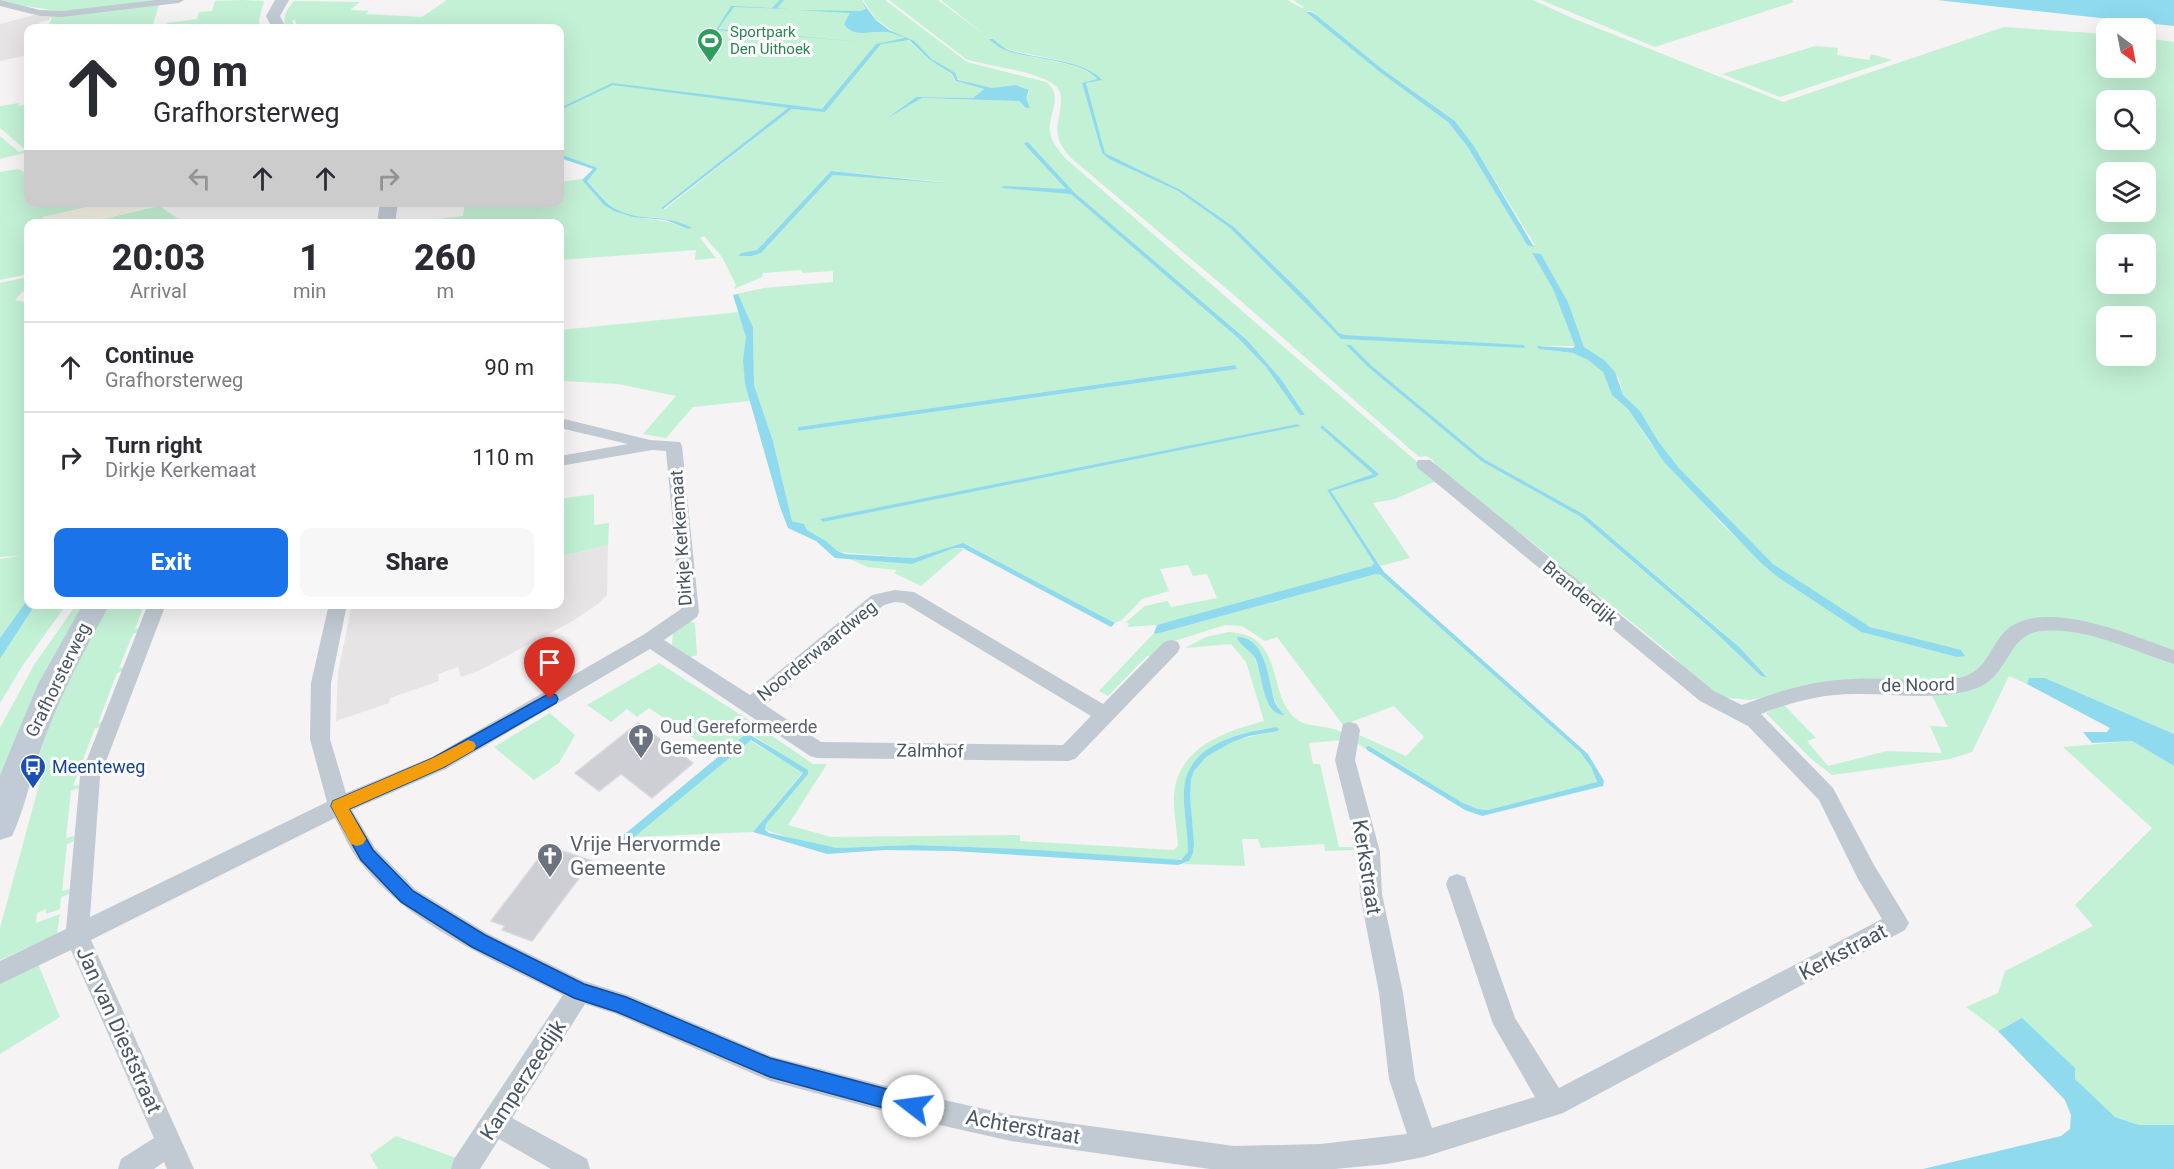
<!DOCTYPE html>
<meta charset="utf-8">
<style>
:root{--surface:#fff;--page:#f7f7f7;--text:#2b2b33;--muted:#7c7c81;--line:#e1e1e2;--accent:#1a73e8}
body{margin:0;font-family:Roboto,sans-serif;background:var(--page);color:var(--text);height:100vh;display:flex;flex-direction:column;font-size:22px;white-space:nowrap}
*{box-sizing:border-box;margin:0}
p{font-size:20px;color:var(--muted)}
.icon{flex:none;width:33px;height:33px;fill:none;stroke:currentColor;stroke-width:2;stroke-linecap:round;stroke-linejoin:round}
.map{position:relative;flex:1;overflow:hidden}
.details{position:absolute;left:24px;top:219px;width:540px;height:390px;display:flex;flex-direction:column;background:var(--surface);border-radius:12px;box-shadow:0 6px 24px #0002}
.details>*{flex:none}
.top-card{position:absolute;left:24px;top:24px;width:540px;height:183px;border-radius:12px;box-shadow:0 6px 24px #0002;background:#fff;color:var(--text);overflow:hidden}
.needle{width:39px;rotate:148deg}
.buttons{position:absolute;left:2096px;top:18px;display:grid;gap:12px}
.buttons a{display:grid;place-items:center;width:60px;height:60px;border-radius:12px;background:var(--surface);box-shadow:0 6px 24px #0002;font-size:30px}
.pin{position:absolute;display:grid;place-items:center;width:51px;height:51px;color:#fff;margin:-62px -26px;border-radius:50% 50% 50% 0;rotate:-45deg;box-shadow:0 0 6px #0007}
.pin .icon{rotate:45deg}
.me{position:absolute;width:66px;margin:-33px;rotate:285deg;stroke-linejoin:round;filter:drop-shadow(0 0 4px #0008)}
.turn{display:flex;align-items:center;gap:21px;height:126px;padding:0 30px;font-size:27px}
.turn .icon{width:78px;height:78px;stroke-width:2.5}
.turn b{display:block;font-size:42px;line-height:51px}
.lanes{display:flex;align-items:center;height:57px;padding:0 30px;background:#0003;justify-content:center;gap:30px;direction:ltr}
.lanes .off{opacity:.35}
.eta{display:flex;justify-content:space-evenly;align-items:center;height:102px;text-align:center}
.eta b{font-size:36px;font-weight:800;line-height:42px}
.primary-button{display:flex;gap:12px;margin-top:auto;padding:12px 30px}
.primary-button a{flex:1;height:69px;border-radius:12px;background:var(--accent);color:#fff;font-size:24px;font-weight:800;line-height:69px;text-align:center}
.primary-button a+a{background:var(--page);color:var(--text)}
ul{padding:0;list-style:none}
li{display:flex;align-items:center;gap:18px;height:90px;padding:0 30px;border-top:2px solid var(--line)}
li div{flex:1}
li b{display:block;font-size:22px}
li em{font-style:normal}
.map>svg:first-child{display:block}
</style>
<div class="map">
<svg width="2174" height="1169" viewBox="0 0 2174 1169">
<rect width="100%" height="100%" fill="#f5f3f3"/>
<path fill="#e6e4e5" d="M34,15l16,2 -1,3 -9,2 -3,6h-9v27l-28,6v-37z
M608,545l-1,50 -9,9 -27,18 -93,49 -17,6 -3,-10 -20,7 1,7 -49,17 -1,5 -53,18 2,-49 14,-67 208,-1v-50l1,3z"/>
<path fill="#c3f1d5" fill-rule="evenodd" d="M0,0h169l-105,12 -64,-10z
M242,0l22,1 -5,19 1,8h-95l2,-5 30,-4 2,-7 13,-1 3,-10z
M447,0h415l11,24 22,9 -19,-14 -13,-19h22l82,62 79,20c19,15 1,32 4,51 2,10 9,17 15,25l373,322 -43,19 -22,4 37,55 -29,8 -3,-4 -47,-71 45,-14 3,-3 -57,-49 -2,2 2,2 51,45 -46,16 47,73 -2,3 -166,47 -49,12 -30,2 2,-3 -3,-2 19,-16 23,-5 3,6 46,-9 -10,-24 -14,2 -5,-11 -28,4 9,22 -27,8 -20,21 -7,3 -152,-80 -49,15 -77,-6 -11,-11 -19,-11 -3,-6 -12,-3 -19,-80 -19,-56 -1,-58 -11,-25 -6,-8 28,-6 69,-6v-11l-31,2v-3l-39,3 -1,4 -28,12 2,-4 -14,-28 -18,-21 -4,2 16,20 -21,2 1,-10 -136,10v-36l-158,-1 61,-7 2,-13 95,-1v-20l22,-3c2,5 8,9 12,14 29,34 57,19 94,36l3,-1c-24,-15 -50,-6 -73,-18 -12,-6 -21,-20 -31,-29l11,-13 -38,-14v-126h-263l-2,-9 -3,2 3,7h-10c-2,-11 1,-18 9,-27l66,1 -10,8 19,1 -3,3 56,3zM895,33c18,5 25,16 39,27 9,7 18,12 26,20 9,3 23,8 33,8 14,0 25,-7 37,3l-4,7 4,10h-4l-7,-7 -97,-3 -36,21 30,-22 57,1 11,-9 -28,-8c-6,-11 -17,-14 -26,-22 -16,-12 -17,-17 -35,-26zM879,44l-54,67 -33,-2 -127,100 -4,-1 128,-100 -175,-24 209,26zM1028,142l47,51 172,147 34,39 24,36 -5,-1 -34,-47 -28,-29 -167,-145 -70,-5 65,1 -41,-44 -1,-2zM831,171l112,11 -110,-7 -72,78 -9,3h-14l3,-3 15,-2zM1235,365l1,4 -438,62v-4zM1297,424l4,2 -478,96 -2,-2z
M889,0h49l47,35 -44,-35h346l15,8 2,-1 -11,-7h240l39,18 211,84 221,-75 102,7v34h39v-30l29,4v612l-46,-15 -108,-16 -12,7 -21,36 -21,13 -193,16 -23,5 -30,-3 -23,-16 -26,-27 -72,-58c-19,-2 -34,-19 -43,-35l-86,-67 -26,-17 -12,-18 -7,-3 -6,1 -185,-162 -163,-137c-23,-26 -10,-32 -10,-61 1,-25 -75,-30 -95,-38zM1311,11l75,61 69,49 19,25 61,99h-8l-60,-99 -19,-24 -142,-110zM990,39c7,4 13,9 21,11 24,7 74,11 90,30l-15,3 19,70 76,37 53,37 74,72 31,34 6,2 180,11 -184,-7 -111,-111 -52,-37 -69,-32 -7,-6 -20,-70 15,-4c-22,-23 -78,-16 -107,-40zM2106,100h39v40h-39zM2106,172h39v40h-39zM2106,244h39v40h-39zM1541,254l27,48 16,45 35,31 4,17 17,16 18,30 21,27 94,96 88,59 100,35 -100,-26 -82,-54 -57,-54 -72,-81 -22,-34 -19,-23 -6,-14 -15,-12 -15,-7 -34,-4 -1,-3h37l-22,-57 -20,-34zM2106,316h39v40h-39zM1351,345l21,21 112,93 101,56 135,115 47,46h-6l-46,-44 -134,-115 -100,-56 -113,-94 -21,-21z
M1541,0h251l2,2 -139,45z
M159,5l-7,23h-105l5,-10 -4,-1z
M1815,46l23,2 -1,7 32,5 2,-6 21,6 -112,37 -58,-23z
M19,103l-1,3 10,-2v48l-28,7v-23l19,16 7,-2 -26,-22v-22z
M18,169l10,5v28l78,1 -63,14v6l-15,1v50l-28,6v-108z
M167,204l2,1 -8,2 22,15 -100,2z
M28,277v13l-6,2 -7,8 13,3v296l-28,39v-79l20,-3 -20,1v-274z
M740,312l6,25 -2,35 6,29 -57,6 -27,31 -23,-4 33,-38 -58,-12 -54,-3v-5h-4v-46z
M594,494v31l15,-2 -1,22 -48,12v-58z
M954,548l10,1 -43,37 -27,-13 3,-3 -30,-3 -17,-8 62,5z
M1376,574l5,1 199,177 11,15 6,16 -109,27 -10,-1 -15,-6 -94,-57 -3,3 -11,-7 2,-8 49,22 18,-19 -30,-31 -51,19 -66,-88 -12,4 -23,-15 -17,-1 -57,18 -13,14 -8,-1 -39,40 -9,-5 55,-58 2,1z
M35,605h31l-43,60 -23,38v-44z
M76,605h11l-87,176v-53l34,-63z
M107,605h37l-9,24 6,-1 -2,4 -6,2 -14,34 8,-1 -3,4 -7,2 -19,50 6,-1 -1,5 -8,1 -22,58 7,-1 -1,3 -8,3 -5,47 8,-2v5l-7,3 -5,47 8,-2 -1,5 -8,3 -1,12 -14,5v-5l-9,4 -1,10 24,-9 -3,20 -57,26v-32l42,-154 -11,2 2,-24z
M690,621l5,2 2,32 -6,2 -19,-12 1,-13z
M2033,630h41l100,31v73l-129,-56h-15l-3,6 -18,-8 -37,76 -22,7 -118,16 -23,-18 -43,-44 17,-9 33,34 -9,3 21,25 59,-15 55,2 -12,-27 18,1 -18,-35 63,-15 8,-9 10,-22z
M1229,632c57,3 37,61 66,86 13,11 34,6 48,15v7l-34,3 4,21h7l19,83h14l2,2 -3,1 -27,1 -1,-7 -63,4 -3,-9h-16l3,27 -61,-2 5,-3c7,-20 2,-30 1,-51 0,-10 -2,-22 1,-32 9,-33 59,-42 87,-47l-2,-4c-38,6 -89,17 -92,64 -1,20 4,41 4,61l-4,6 -7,3 -154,-12 -110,-4 -76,3 -26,-4 -46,-14 1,-6 42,-52 -54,-36 -7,-3 -27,23 -71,-48 -12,9 -10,-8 -16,13 -24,-17 72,-42 90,57 64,44h14l-39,61 43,12 189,-2v6l154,9 4,-4c-1,-17 -5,-34 -4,-51 4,-48 50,-63 90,-74l-18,-59 -15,-18 -46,4 21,-11zM1246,647l14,5c10,20 9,46 23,61l-5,1 -24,-57z
M550,713l25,22 -16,28 -25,17 -40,-33z
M749,740l54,32 -50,60 -120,5z
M2132,741l42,25v359h-35l-24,-8 -103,-94 -14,8 -32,-24 32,-14 7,-22 88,-45 -18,-21 77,-77 -89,-81z
M38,964l22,53 -60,37v-71z
M396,1136l63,23 -7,10h-74l-8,-14z"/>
<path fill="#f5f0e5" d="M106,203h30l9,6 -62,14h-40v-6z"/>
<path fill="#90daee" d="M607,0l165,8 8,-8h4l-7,8 12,1 -55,-2 -16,22 145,13 -147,-12 15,-24z
M861,0l15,20 13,10 25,11 18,18 23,14 3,7 34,8 24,-3 13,5 -3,8 4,10h-4l-7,-7 -97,-3 -36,21 30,-22 57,1 11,-9 -28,-8 -4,-7 -23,-15 -20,-19 -28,4 -56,68 -33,-3 -129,100 -2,-1 127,-100 -175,-23 -53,25v-2l52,-25 210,26 54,-65 29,-6c-6,-2 -13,-6 -19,-6 -15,-2 -32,7 -42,-8l6,-11 -55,-3 66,1 5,-2z
M1937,0h237v26z
M1306,12h5l5,3 70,57 69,49 19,25 60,101 -7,-2 -60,-99 -19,-24 -68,-50z
M989,39h4c4,3 9,8 15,11 26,9 75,9 94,30l-16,3 19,70 76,37 53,37 74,72 31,34 6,2 179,10 1,3 -184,-9 -111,-111 -52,-37 -69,-32 -7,-6 -20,-70 15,-4c-15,-19 -69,-20 -92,-29 -6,-2 -11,-7 -16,-11z
M1028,142l47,51 172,147 34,39 24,36h-5l-34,-48 -28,-29 -167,-144 -70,-6 3,-2 62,3 -41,-44 -1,-2z
M560,154l38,14 -11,13c9,9 19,24 31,29 23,12 48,3 74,18l-4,1 -22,-9 -33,-3 -19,-6 -10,-6 -22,-25 11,-11 -33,-11z
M831,171l113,12 -111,-8 -72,78 -9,3h-14l3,-3 16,-3z
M1532,253l9,1 27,48 16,45 20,13 11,12 8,23 17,16 18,30 21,27 94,96 97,63 91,23 4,6 -8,1 -96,-25 -82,-54 -18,-15 -97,-101 -36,-53 -16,-14 -9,-23 -15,-12 -15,-7 -34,-4 -2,-3 36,2 2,-2 -22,-57z
M738,294l15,33 1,58 19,56 19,80 12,3 3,6 19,11 11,10 8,3 69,4 49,-15 152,80 -4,4 -148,-79h-9l-42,16 -77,-6 -19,-17 -28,-13 -8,-21 -35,-123 -2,-24 3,-23 -13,-42z
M1346,345h5l21,21 112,93 101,56 154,132 28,30 -6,-1 -46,-44 -134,-115 -100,-56 -113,-94z
M1235,365l2,4 -439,62v-4z
M1297,424l4,2 -478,96 -3,-3z
M1322,425l57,49 -3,3 -45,14 53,81 204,182 16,27 -1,5 -121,30 -17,-6 -98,-60 -1,-3 3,-1 94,57 15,6 10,1 109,-28 -6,-15 -11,-15 -199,-177 -5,-1 -220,60 -2,-1 3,-8 215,-59 2,-3 -47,-73 46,-16 -51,-45 -2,-2z
M28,599v5l7,1 -35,54v-21z
M1237,637c29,0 31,42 37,62 1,6 6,10 10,16 -22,0 -21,-42 -29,-57 -5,-8 -17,-14 -18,-21z
M2029,678h16l129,56v32l-42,-25 -40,2 -9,-11h24l3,-4 -83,-44z
M1276,727l3,2 -1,2 -29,5 -17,6 -26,15 -12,14 -3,8 -1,16 4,50 -1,8 -4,8 -11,4 -225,-14 -68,-1 -58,4 -74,-22 50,-59 -52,-33 -124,103h-5l-2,-5 127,-105 61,37v4l-42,50 -1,6 4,3 68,15 76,-3 110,4 158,11 7,-8c0,-20 -5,-41 -4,-61 2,-47 55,-58 92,-64z
M2022,1018l53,50v11l40,38 24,8h35v44h-251l138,-33 9,-7 1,-14 -6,-15 -67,-69z"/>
<path fill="#cdcfd5" stroke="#d7d9de" stroke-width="1.5" d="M638,723l55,40 -41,35 -31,-24 -22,17 -24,-18z
M548,846l44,15 -60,80 -30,-11 3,-4 -14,-5z"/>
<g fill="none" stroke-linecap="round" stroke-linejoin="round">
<path fill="#c1cad2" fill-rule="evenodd" d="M0,0l40,10 22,1 94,-11h28l-5,3 -117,14 -22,-1 -40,-10z
M560,418l90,22 30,2 2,4 17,166 -2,5 -33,23 86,55 122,-100 23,-5 19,2 189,112 61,-62 7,-2 7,2 2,5 -2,5 -103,107 -7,2 -251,-3 -7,-2 -160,-107 -204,120 -94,41 23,38 40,41 72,44 97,48 44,14 143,61 142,37 98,22 223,31 86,-2 87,-10 -18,-55 -10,-86 -19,-99 -2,-42 -23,-92 8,-36 7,-2 7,2 3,6 -5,30 25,92 2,42 21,99 12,86 17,49 103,-31 -42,-73 -47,-140 3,-7 8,-3 8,3 50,141 44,70 323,-169 -24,-40 -39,-79 -71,-74 -48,-25 -282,-233 -2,-4 2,-4h12l284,231 28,14c36,-14 73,-25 111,-26 35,-2 70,4 105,-1 26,-5 29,-24 43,-42 34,-44 132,0 173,14v14c-42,-13 -87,-37 -132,-33 -36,3 -32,45 -65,57 -39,14 -83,5 -123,6 -32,0 -63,8 -93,20l72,74 41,77 31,51 4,7 -4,7 -342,183 -139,44 -37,7 -52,5h-125l-199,-28 -98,-22 -143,-38 -154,-67 -31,-10 -73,114 75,41 3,10h-39l-52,-30 -19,30h-29l3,-10 109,-164c-70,-35 -153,-69 -203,-133 -10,-12 -17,-29 -25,-44l-244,122 103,229h-27l-3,-7 -10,7h-36l3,-10 33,-21 -83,-188 -71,34v-23l66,-32 14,-152 68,-173h18l-66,173 -10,140 237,-115 -17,-63 1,-56 18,-79h18l-16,79 -1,56 16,54 86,-36 211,-122 38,-26 -15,-158 -14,-1 -92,16v-10l68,-12 -68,-16zM895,602l9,1 187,113 -28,29 -242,-3 -56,-37 119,-100z"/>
<path fill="#c1cbd6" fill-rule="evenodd" d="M275,0h14l-9,16 6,12h-14l-6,-12z
M380,202h18l-3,22h-18z
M83,604h27c-25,45 -48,88 -66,136 -12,31 -18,66 -32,96l-12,4v-64l3,-8 35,-84z"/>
</g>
<path fill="#1a73e8" stroke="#114b97" stroke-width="1.5" d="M550,693l6,2 2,4 -2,4 -112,64 -95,42 24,41 40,41 72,44 99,49 42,13 144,61 143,38 7,3 3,7 -3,7 -7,3 -143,-39 -153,-65 -43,-14 -102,-51 -71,-45 -40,-42 -30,-54 2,-5 100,-43z"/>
<path fill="#f59e0b" d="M468,740l6,2 2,4 -2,4 -30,17 -95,42 17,30 -3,5 -6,2 -6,-2 -20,-38 2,-5 100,-43z"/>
<defs>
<symbol id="stadium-pin" viewBox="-11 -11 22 30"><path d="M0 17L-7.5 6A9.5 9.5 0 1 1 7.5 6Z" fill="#2e9e5b" stroke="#fff"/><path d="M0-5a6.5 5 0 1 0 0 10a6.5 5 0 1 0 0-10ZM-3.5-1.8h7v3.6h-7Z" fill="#fff"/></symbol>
<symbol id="church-pin" viewBox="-11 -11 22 30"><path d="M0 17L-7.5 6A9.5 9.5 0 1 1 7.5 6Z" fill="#6b7280" stroke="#fff"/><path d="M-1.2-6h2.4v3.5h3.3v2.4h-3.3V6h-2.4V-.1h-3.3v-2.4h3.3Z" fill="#fff"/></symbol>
<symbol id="bus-pin" viewBox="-11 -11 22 30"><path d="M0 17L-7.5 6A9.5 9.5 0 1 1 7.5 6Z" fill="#1a4fb4" stroke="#fff"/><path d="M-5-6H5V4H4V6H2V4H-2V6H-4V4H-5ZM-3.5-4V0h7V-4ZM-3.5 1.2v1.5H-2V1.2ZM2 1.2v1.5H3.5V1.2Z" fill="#fff"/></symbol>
</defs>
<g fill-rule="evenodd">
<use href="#stadium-pin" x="695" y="26" width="30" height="40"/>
<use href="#church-pin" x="626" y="722" width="30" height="40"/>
<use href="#bus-pin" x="18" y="752" width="30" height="40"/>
<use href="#church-pin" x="535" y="841" width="30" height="40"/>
</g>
<g text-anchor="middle" stroke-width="6" stroke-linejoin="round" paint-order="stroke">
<g font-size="15" fill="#27864d" stroke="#fff" text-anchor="start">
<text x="730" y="37">Sportpark<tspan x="730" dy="17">Den Uithoek</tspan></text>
</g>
<g font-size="18" fill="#4a5661" stroke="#fff">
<text transform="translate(681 538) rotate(-94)" y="6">Dirkje Kerkemaat</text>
<text transform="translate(1580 593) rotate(39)" y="6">Branderdijk</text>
<text transform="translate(817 651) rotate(-39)" y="6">Noorderwaardweg</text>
<text transform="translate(58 680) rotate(-64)" y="6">Grafhorsterweg</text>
<text transform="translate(1918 685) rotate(-1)" y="6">de Noord</text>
<text transform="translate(930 751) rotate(1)" y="6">Zalmhof</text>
</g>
<g font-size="18" fill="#5b616d" stroke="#fff" text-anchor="start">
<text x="660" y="733">Oud Gereformeerde<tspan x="660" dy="21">Gemeente</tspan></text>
</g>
<g font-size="18" fill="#164399" stroke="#fff" text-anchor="start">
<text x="52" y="773">Meenteweg</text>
</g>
<g font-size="21" fill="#5b616d" stroke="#fff" text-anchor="start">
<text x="570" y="851">Vrije Hervormde<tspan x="570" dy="24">Gemeente</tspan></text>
</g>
<g font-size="21" fill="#4a5661" stroke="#fff">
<text transform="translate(1367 867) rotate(81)" y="7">Kerkstraat</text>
<text transform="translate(1843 952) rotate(-28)" y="7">Kerkstraat</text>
<text transform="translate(119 1030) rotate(66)" y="7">Jan van Dieststraat</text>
<text transform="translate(523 1080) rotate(-57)" y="7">Kamperzeedijk</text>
<text transform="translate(1023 1127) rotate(10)" y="7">Achterstraat</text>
</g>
</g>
</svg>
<div class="buttons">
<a><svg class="needle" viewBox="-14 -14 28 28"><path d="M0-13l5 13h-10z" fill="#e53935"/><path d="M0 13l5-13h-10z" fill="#7c7c81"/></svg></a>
<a><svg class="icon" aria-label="search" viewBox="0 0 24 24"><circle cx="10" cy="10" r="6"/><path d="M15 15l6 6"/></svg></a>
<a><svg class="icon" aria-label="layers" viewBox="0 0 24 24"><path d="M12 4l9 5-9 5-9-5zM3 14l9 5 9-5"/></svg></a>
<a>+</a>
<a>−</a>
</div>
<div class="pin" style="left:550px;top:699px;background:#d93025"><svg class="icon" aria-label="arrive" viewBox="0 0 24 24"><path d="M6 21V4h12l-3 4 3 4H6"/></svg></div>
<svg class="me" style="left:913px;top:1106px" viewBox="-20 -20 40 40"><circle r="19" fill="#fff"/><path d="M0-13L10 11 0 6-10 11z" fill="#1a73e8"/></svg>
<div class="top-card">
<div class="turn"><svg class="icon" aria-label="ahead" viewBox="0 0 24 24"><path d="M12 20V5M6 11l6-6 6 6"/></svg><div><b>90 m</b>Grafhorsterweg</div></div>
<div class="lanes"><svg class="icon off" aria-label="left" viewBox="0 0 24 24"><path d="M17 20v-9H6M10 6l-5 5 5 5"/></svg><svg class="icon" aria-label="ahead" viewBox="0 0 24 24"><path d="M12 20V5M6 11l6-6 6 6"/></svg><svg class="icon" aria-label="ahead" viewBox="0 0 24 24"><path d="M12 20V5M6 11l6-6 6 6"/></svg><svg class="icon off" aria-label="right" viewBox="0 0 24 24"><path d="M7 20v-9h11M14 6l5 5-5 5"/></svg></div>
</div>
<section class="details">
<div class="eta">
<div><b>20:03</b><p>Arrival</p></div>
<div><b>1</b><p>min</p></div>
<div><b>260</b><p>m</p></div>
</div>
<ul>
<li><svg class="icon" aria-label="ahead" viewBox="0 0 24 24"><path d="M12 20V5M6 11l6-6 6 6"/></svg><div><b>Continue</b><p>Grafhorsterweg</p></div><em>90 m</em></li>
<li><svg class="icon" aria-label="right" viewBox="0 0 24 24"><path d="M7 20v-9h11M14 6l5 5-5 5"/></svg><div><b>Turn right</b><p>Dirkje Kerkemaat</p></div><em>110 m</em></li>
</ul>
<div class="primary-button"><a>Exit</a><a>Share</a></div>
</section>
</div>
